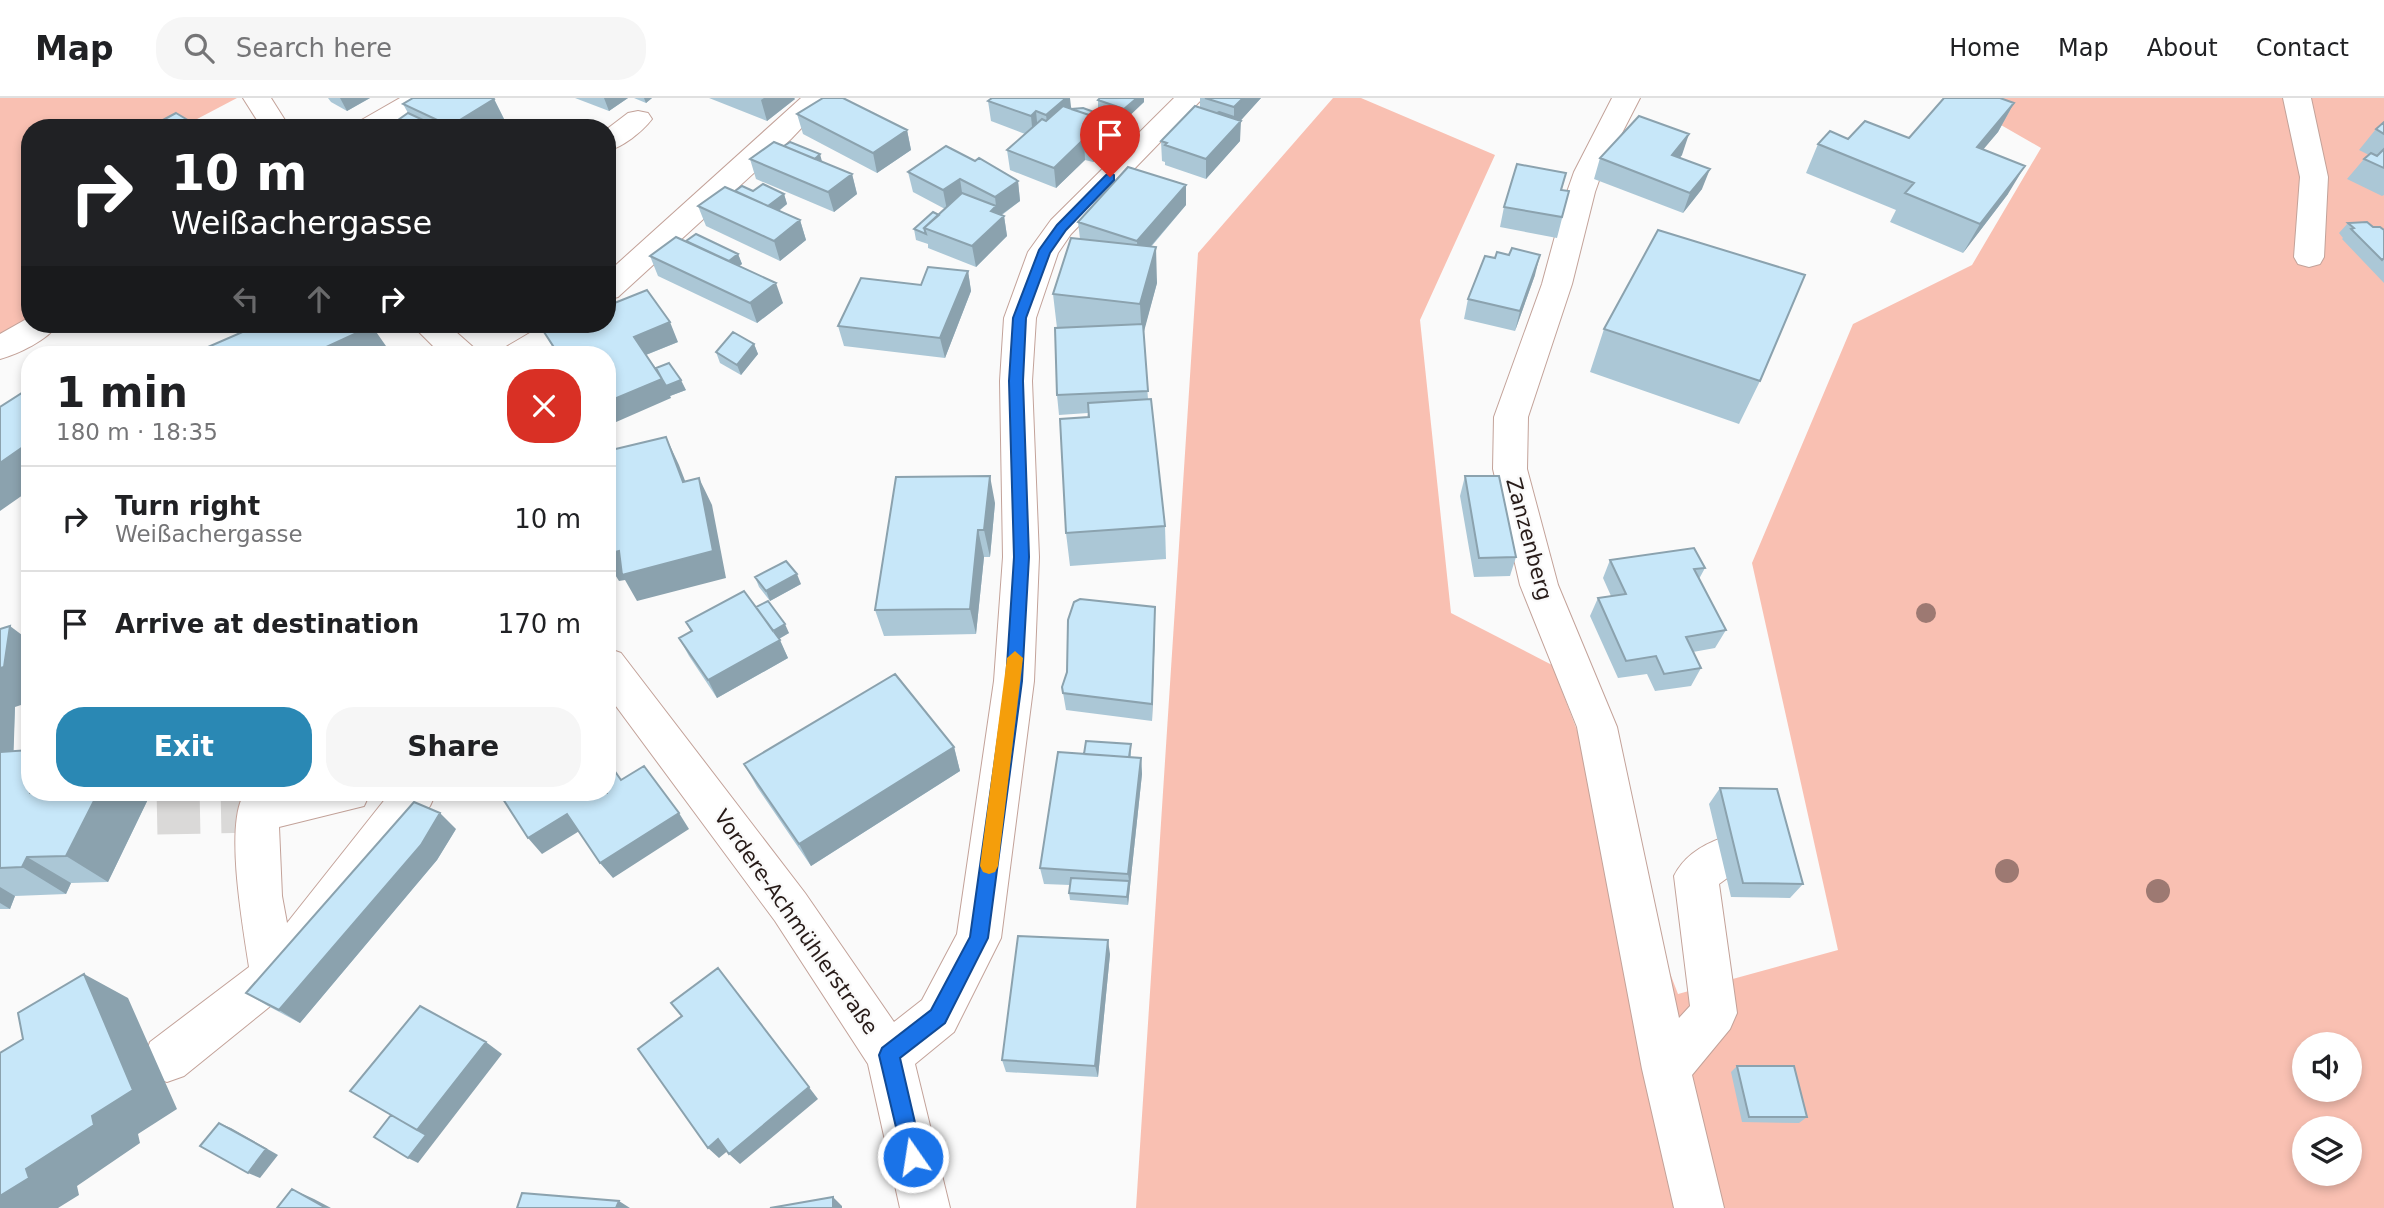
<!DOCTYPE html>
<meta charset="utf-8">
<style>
:root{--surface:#fff;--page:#f6f6f6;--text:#202124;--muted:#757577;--line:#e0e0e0;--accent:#2a88b4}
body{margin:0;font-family:"DejaVu Sans",sans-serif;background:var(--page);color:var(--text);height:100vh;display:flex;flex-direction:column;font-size:26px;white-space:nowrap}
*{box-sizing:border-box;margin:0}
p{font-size:23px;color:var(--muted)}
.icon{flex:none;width:38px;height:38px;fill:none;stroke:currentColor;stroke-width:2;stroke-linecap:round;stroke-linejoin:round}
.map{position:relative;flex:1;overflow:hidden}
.details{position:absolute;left:21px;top:248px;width:595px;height:455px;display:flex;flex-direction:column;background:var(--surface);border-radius:28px;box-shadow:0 4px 10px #0003}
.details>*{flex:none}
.top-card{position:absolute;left:21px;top:21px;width:595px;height:214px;border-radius:28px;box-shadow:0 4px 10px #0003;background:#202124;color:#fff;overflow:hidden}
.tools{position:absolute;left:2292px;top:934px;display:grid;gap:14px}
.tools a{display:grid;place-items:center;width:70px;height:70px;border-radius:50%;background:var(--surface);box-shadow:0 4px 10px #0003;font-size:35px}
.pin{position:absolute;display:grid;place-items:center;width:60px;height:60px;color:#fff;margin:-72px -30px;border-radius:50% 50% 50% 0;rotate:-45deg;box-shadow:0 0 7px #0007}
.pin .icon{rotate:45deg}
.me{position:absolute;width:77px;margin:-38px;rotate:347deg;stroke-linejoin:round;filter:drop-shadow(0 0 5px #0008)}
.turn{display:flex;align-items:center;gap:24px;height:147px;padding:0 35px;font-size:32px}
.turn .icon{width:91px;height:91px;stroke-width:2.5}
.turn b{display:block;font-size:49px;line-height:60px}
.lanes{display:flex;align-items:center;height:66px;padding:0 35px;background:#0003;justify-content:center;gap:35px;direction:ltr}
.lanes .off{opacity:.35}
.round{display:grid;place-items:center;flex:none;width:74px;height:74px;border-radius:28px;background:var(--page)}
.overview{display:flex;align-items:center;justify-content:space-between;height:119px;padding:0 35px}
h1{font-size:42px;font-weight:800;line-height:52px}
.cta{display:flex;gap:14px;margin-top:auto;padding:14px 35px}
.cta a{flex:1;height:80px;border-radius:28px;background:var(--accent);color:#fff;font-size:28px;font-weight:800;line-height:80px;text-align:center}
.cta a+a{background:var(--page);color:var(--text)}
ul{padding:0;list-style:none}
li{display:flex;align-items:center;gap:21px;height:105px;padding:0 35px;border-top:2px solid var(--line)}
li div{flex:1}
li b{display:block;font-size:26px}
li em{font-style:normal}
header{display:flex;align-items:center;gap:42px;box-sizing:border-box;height:98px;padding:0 35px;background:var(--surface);border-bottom:2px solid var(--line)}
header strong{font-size:33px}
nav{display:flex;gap:38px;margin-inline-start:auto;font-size:24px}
.search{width:490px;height:63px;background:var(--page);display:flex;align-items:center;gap:18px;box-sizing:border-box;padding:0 24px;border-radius:28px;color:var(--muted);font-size:26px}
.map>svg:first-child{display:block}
</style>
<header>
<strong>Map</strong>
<div class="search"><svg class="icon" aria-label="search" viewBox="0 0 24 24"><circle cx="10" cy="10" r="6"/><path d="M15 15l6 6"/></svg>Search here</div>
<nav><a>Home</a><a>Map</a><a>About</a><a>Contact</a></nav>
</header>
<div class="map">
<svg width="2384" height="1110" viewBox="0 0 2384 1110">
<rect width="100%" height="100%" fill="#fafafa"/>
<path fill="#f9c0b2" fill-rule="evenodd" d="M0,0h237l-57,30h-150v189l-30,18z
M1333,0h28l134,57 -75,165 31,293 101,52 126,329 160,-44 -86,-387 101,-239 119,-59 69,-117 -87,-50h430v1110h-1248l62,-955zM2305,947h45v45h-45zM2305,1031h45v45h-45z"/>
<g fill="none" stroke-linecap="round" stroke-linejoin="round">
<path stroke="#dad9d8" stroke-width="43" stroke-dasharray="43 21" stroke-linecap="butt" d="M157,715l100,-2"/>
<defs>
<path id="minor" d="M243,0h28l19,30h-28z
M400,0h33l-4,6 -41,24h-34l4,-6z
M801,0h29l-39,41 -173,158 -11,3v-27z
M1174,0h29l-132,136 -13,19 -22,65 -4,63 7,176 -5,124 -33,257 -47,94 -39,32 35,144h-50l-32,-144 -93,-143 -168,-227v-46l14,5 184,240 89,129 28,-22 35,-66 37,-253 9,-124 -3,-176 4,-63 24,-66 23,-32z
M1612,0h28l-38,74 -7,20 -23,92 -44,133 -1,52 31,116 59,142 62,291 11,-12 -16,-130c10,-20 28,-31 48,-38l15,5 6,14 -6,14 -18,13 18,129 -7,16 -38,46 32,133h-50l-32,-139 -65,-342 -57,-142 -27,-116 1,-52 48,-133 25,-92 7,-20z
M2283,0h28l17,79 -4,80 -4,7 -11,3 -11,-3 -4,-7 6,-80z
M638,13l10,2 4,6c-10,13 -29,28 -45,32v-22l21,-16z
M30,219v7h28c-10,16 -40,30 -58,35v-25z
M411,226h36l26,23 5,8h-36z
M545,226h40l-5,8 -39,23h-40l5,-8z
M256,695h114l-6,13 -85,21 3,69 5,27 103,-130h46l-6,13 -141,185 -105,85 -17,6 -17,-6 -6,-17 6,-17 99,-75c-6,-40 -23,-134 -7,-169z"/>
</defs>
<use href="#minor" stroke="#c3a299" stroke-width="2"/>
<use href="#minor" fill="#fff" fill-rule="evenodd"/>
</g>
<g fill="#9d7972">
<circle cx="1926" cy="515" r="10"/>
<circle cx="2007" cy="773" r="12"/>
<circle cx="2158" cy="793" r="12"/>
</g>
<path fill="#abc7d6" d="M328,0h42l-23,13 -16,-9z
M575,0h53l-19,13z
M634,0h18l-6,5z
M709,0h85l1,1 -28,22z
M1100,0h44v4l-19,18 -27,-9v-11z
M1200,0h61l-21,23v20l-34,38 -41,-14v-3l-3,-1 -1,-20 39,-33z
M494,1l10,20 -15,9h-86l-5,-8 10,-7 -5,-9z
M988,3l83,7 37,9 5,26 -20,19 -8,-2 -29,28 -46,-18 -3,-20 18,-16 -34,-13z
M2014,5l-16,29 -15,17 25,45 -45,59 -73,-31 6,-12 -90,-37 12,-29 30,-5 61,-1z
M797,16l110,16 4,20 -34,23 -74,-39z
M2384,24v73l-2,1 -35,-17 17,-20 5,-4 -10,-5 17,-21z
M1682,57l-2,2 22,32 -19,24 -89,-34 6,-21z
M750,61l72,3 30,12 5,20 -23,18 -78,-33z
M975,63l43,20 2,20 -18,14 2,1 3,20 -31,31 -48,-19v-4l-12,-4 -2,-11 25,-14 6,-6 -32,-17 -5,-20z
M1561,92l8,1 -12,47 -57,-11 4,-20z
M753,93l31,3 3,10 -8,7 21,9 6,20 -26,21 -74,-35 -8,-20z
M1186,107l-35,42 6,36 -14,50 5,66 17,127 1,33 -96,7 -4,-33 22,-120 -29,2 -2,-20v-67l-4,-34 27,-55 -2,-17z
M2348,125l25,4 11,3v53l-42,-44 1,-1 -4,-5z
M686,143l52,13 4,10 -3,2 44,37 -26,20 -99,-47 -8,-20z
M968,173l3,20 -26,67 -101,-12 -6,-20 83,-41z
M1535,177l-20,56 -51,-12 4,-20z
M1604,231l156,52 -21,43 -149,-52z
M544,234l134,10 -32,13 10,13 30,22 -16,6 1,2 -64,-43h-50z
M754,246l4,10 -17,21 -21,-12 -4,-11z
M1465,378l51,81 -6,19 -36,1 -14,-81z
M995,405l-5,54h-6l-8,77 -92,2 -9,-26z
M1610,462l95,8 -6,11 27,51 -11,18 -22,4 8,16 -10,18 -36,5 -8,-17 -29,4 -28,-62 8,-18 13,-2 -8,-18z
M755,479l46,7 -31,17 -11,-14z
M756,509l33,26 -10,6 9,19 -71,40 -28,-42 -10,-18 12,-6 -5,-10z
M1155,528l-3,95 -86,-11 -4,-23z
M0,531l15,78 -2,44 17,42h121l-43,89 -37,1 -5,11 -51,2 -5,13h-10z
M1131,646v13l10,1 1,16 -14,131 -58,-5 -1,-7 1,-8 -26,-1 -4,-16 44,-114z
M954,649l6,24 -149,95 -54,-79 -13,-23z
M1720,690l83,96 -13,14 -59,-1 -22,-93z
M456,731l-19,31 -137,163 -32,-17 -22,-13z
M1110,856l-12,123 -92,-5 -4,-12z
M1737,968l70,51 -8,6 -57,-1 -11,-50z"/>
<path fill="#8ba2ae" d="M340,0h30l-23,13z
M604,0h24l-19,13z
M644,0h8l-6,5z
M764,0h30l1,1 -28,22 -6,-21z
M1066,0h4l2,17 -23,21 -3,-21z
M1137,0h7v4l-19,18 -1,-11z
M1243,0h18l-27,30v-21z
M494,1l10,20 -15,9h-38l-1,-2z
M2014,5l-16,29 -37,44 16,-29z
M1036,13l2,21 -5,5 -2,-21z
M1108,19v9l4,-3 1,20 -20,19 -1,-20 5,-15z
M1241,23l-1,20 -34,38v-20z
M907,32l4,20 -34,23 -4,-20z
M1689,36l-7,21 -17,20 7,-20z
M1084,41l1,21 -29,28 -2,-20z
M820,56l3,11 -16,-1z
M2025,68l-17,28 -45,59 17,-29z
M1710,71l-8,20 -19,24 7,-20z
M852,76l5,20 -23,18 -6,-20z
M960,81l3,20 -16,11 -4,-20z
M1018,83l2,20 -22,16 6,-1 3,20 -31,31 -4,-21 19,-35 5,-5 -1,-9z
M1186,87v20l-48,56 -1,-20z
M784,96l3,10 -23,18 -3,-11z
M800,122l6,20 -26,21 -6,-20z
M607,128l7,16 -7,4z
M1156,149l1,36 -15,56 -2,-35z
M738,156l4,10 -11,8 -3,-10z
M1540,157l-5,20 -20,56 5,-20z
M968,173l3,20 -26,67 -5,-20z
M776,185l7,20 -26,20 -7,-20z
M670,224l8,20 -35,14 -9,-19z
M372,228l14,20 -21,9h-57z
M754,246l4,10 -17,21 -4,-10z
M662,281l19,1 5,10 -16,6 1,2 -64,28v-24z
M666,339l13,28 17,44 -13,-27z
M30,344v48l-30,21v-48z
M990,378l5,27 -5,54 -6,-27z
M699,380l13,27 14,73 -89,23 -12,-21 -6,1 -12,-19v-8z
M978,432l6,27 -8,77 -6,-25z
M797,476l4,10 -31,17 -4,-10z
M1155,509v19l-3,95v-17z
M785,526l4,9 -14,8 -4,-9z
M10,528l20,15v61l-15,5 -2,64 -13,-9v-94z
M780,542l8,18 -71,40 -9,-18z
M954,649l6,24 -149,95 -12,-22z
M1141,660l1,16 -14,131 -1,-8 2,-16 -1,-7z
M98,695h53l-43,89 -42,-26z
M440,715l16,16 -19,31 -137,163 -21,-13z
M679,715l10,16 -76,49 -13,-15z
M567,716l14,16 -39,24 -14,-16z
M27,759l44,26 -5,11 -44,-27z
M0,789l15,9 -5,13 -10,-6z
M1108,842l2,14 -12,123 -3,-11z
M718,870l100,131 -78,65 -11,-10z
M84,876l44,24 49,111 -39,25 2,9 -63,43 2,9 -21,13h-58v-12l26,-27 66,-53z
M486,944l16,12 -84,109 -10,-5 -16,-43z
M219,1025l12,5 47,27 -18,23 -12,-5z
M718,1041l12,10 -11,9 -11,-10z
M292,1091l22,10 17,9h-5z
M833,1099l9,9v2h-9z
M619,1103l11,7h-14z"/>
<path fill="#c7e7f9" stroke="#8ba2ae" stroke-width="2" d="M413,0h80l1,1 -44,27 -47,-22z
M823,0h20l64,32 -34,23 -76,-39z
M992,0h74l-20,17 -10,-4 -5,5 -43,-15z
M1100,0h37l-13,11 -26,-9z
M1205,0h38l-9,9z
M1944,0h56l14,5 -37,44 48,19 -45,58 -75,-31 9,-10 -96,-39 12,-13 18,8 17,-18 44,17z
M1063,8l49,17 -20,19 -8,-3 -30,29 -47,-18 35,-31 4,2z
M1195,8l46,15 -35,38 -41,-14 2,-2 -6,-2z
M1083,10l25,9 -4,3 -33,-11z
M1219,14l15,5 -2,1 -15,-5z
M176,15l25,15h-53z
M408,15l28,13 -2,2h-19l-17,-8z
M1639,18l50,18 -17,21 38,14 -20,24 -90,-35z
M2384,24v12l-8,-5z
M774,44l78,32 -24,18 -78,-33z
M790,44l30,12 -5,5 -31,-13z
M946,48l29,15 4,-3 39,23 -23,16 -35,-18 -17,11 -35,-18z
M2384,51v19l-20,-9 7,-6 6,3z
M1517,66l49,9 -5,17 8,1 -7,26 -58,-10z
M1128,69l58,18 -49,56 -59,-19z
M763,86l21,10 -16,12 -33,-15 7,-5 11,5z
M725,89l75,33 -26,21 -76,-35z
M962,95l34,13 -5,5 13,5 -32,30 -48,-18z
M933,114l6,3 -15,13 2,6 -12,-5z
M2367,124l6,5h7l4,3v28l-2,2 -31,-31 3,-1 -6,-5z
M1658,132l147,45 -45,106 -156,-52z
M696,136l42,20 -9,7 -43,-20z
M676,139l100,46 -26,20 -100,-47z
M1071,140l85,9 -16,57 -87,-10z
M1512,150l28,7 -20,56 -52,-12 17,-43 10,2 2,-6 12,3z
M928,169l40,4 -28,67 -102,-12 23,-48 60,7z
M647,192l23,32 -36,15 28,42 -55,23v-47h-48l-15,-23 20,-8h43v-18z
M261,226h110l1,2 -63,29h-96l-5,-8z
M1143,226l5,67 -91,4 -2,-67z
M733,234l21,12 -17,21 -21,-13z
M669,265l12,17 -15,6 -4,-7 -6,-11z
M25,293l5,3v48l-30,21v-56z
M1151,301l14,127 -99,7 -6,-114 29,-2 -1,-14z
M666,339l17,45 16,-4 14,73 -91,24 -3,-24 -12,3v-103z
M990,378l-6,54h-6l-8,79 -95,1 21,-133z
M1465,378h34l17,81 -37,1z
M1694,450l11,20 -11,1 32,61 -40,7 15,31 -37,6 -8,-18 -30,5 -28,-63 28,-4 -16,-34z
M786,463l11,13 -31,17 -11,-14z
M744,493l36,49 -72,40 -29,-42 13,-7 -6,-9z
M1080,501l75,8 -3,97 -89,-11 -1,-6 5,-15 1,-52 6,-18z
M768,503l17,23 -12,7 -17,-24z
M10,528l-6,41 -4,1v-39z
M895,576l59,73 -155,97 -55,-80z
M1086,643l45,3 -2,13 -45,-3z
M30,652v43h68l-32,63 -39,1 -5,10 -22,1v-116z
M1058,654l83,6 -13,116 -88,-6z
M607,662l14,20 23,-14 35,47 -79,50 -33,-49 -39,24 -25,-39 10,-6h94z
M1720,690l57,1 26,95 -60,-1z
M414,704l26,11 -19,32 -142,165 -33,-17z
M1071,780l58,3 -2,16 -58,-4z
M1018,838l90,4 -13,126 -93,-6z
M718,870l91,119 -80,67 -11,-15 -10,9 -70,-99 44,-33 -11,-13z
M84,876l49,116 -41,26 2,9 -68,44 3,9 -29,18v-143l23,-14 -5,-26z
M420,908l66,36 -69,88 -67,-39z
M1737,968h57l13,51h-58z
M391,1017l35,20 -18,23 -34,-21z
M219,1025l47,26 -18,24 -48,-27z
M292,1091l34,19h-49z
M522,1095l97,8 -3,7h-99z
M833,1099v11h-63z"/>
<path fill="#1a73e8" stroke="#114b97" stroke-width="2" d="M1110,75l4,2v5l-48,50 -16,23 -24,65 -3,63 6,176 -7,124 -34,257 -43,85 -45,35 23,99 -3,7 -7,3 -7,-3 -3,-7 -24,-102 3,-7 49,-38 39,-73 36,-256 8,-124 -5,-176 4,-63 26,-68 18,-25 49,-50z"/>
<path fill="#f59e0b" d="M1015,553l8,7 -25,208 -3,6 -6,2 -6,-2 -3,-6 27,-208z"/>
<g text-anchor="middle" stroke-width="5" stroke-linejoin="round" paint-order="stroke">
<g font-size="21" fill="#271b18" stroke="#fafafa">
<text transform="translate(1529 441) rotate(75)" y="7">Zanzenberg</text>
<text transform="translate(796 824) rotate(55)" y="7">Vordere-Achmühlerstraße</text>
</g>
</g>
</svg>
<div class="tools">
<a><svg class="icon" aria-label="sound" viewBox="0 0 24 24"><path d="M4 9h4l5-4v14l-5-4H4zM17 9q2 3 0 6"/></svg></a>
<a><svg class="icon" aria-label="layers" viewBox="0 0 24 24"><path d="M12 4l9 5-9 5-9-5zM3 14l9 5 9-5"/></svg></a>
</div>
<div class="pin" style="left:1110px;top:79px;background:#d93025"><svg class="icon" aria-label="arrive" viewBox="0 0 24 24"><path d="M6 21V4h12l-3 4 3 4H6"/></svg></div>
<svg class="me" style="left:913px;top:1059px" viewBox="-20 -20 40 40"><circle r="17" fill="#1a73e8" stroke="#fff" stroke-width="3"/><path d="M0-11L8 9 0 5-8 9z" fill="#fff"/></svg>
<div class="top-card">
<div class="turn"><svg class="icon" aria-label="right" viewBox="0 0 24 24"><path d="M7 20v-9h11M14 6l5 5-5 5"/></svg><div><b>10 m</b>Weißachergasse</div></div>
<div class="lanes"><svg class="icon off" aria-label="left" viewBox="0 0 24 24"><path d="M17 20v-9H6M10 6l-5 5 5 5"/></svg><svg class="icon off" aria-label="ahead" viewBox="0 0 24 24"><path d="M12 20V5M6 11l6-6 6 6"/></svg><svg class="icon" aria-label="right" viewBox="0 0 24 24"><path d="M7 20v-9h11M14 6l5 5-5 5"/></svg></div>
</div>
<section class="details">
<div class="overview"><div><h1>1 min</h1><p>180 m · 18:35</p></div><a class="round" style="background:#d93025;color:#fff"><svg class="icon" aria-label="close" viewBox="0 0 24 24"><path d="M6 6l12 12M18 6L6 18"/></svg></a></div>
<ul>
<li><svg class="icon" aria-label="right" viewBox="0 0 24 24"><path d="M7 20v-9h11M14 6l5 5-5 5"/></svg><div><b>Turn right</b><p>Weißachergasse</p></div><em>10 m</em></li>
<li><svg class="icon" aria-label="arrive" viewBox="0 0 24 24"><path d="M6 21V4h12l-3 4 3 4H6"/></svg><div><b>Arrive at destination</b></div><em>170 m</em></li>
</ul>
<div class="cta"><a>Exit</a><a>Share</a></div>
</section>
</div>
